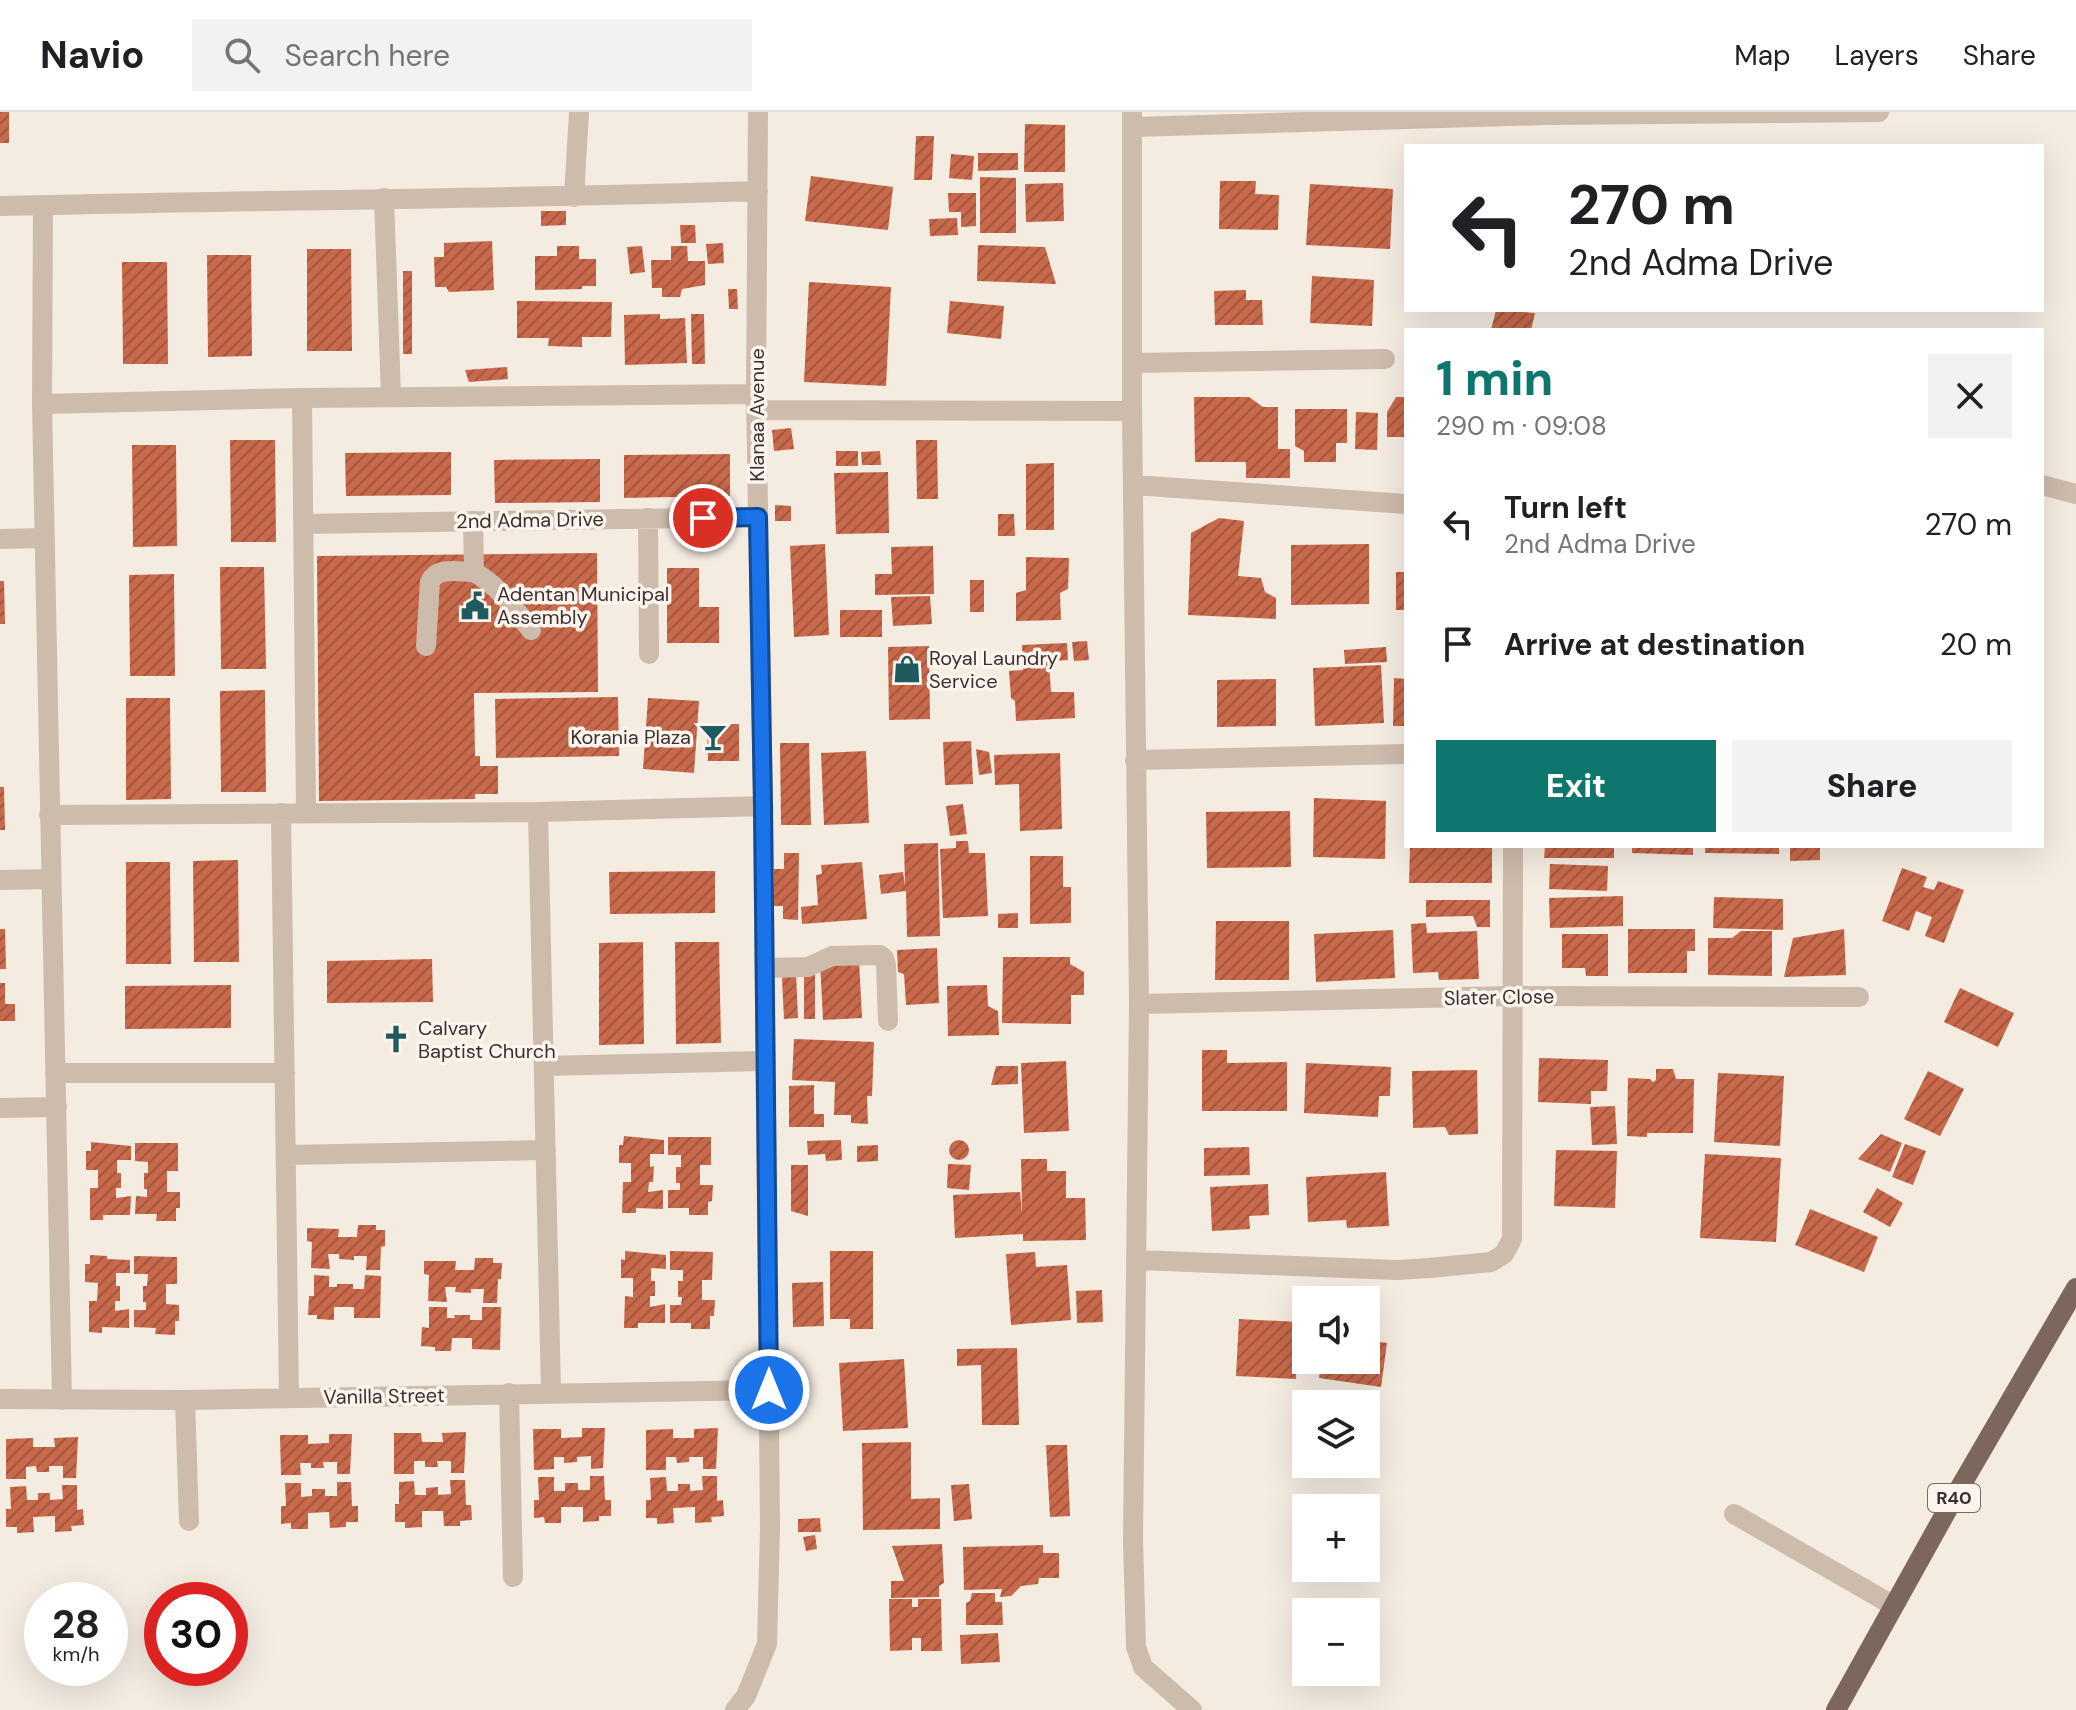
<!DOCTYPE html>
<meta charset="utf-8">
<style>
:root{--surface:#fff;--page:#f2f2f2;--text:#202124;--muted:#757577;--line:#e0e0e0;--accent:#0f766e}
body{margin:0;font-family:"DM Sans",sans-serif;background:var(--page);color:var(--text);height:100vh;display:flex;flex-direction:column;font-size:30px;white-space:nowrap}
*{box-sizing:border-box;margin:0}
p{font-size:26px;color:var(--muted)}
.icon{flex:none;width:44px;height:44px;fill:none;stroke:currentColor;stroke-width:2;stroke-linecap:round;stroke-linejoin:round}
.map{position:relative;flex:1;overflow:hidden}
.drawer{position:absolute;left:1404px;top:216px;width:640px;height:520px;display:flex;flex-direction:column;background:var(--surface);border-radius:0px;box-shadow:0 8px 32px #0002}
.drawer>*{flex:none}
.guide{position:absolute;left:1404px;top:32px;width:640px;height:168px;border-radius:0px;box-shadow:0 8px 32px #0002;background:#fff;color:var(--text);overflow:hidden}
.controls{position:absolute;left:1292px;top:1174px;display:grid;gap:16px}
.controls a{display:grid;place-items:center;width:88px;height:88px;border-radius:0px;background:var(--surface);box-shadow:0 8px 32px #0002;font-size:40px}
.speed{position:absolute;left:24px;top:1470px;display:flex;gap:16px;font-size:40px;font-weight:700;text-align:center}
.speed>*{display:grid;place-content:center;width:104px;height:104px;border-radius:50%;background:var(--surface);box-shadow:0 8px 32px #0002;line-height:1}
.speed small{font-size:20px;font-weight:400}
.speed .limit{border:12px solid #d22;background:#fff;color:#111}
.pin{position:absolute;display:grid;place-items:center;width:68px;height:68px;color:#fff;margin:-34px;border:4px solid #fff;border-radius:50%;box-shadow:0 2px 8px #0007}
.me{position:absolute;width:88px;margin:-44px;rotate:0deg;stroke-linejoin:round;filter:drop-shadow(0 0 6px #0008)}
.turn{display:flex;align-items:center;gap:28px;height:168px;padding:0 32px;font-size:36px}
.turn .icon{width:104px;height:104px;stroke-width:2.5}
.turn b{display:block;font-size:56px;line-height:68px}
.round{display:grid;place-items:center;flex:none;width:84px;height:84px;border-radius:0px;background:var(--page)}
.overview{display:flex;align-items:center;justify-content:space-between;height:136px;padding:0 32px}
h1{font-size:48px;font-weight:800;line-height:60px;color:var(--accent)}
.primary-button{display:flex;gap:16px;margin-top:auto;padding:16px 32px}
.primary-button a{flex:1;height:92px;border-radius:0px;background:var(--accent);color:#fff;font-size:32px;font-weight:800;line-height:92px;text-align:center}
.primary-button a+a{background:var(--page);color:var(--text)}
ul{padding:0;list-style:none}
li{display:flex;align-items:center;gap:24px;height:120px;padding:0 32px}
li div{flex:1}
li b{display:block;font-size:30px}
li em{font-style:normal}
header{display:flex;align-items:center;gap:48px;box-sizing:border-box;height:112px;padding:0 40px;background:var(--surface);border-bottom:2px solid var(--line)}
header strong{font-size:38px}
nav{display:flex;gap:44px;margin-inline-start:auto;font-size:28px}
.search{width:560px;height:72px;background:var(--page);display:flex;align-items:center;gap:20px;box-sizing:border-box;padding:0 28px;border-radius:0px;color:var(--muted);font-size:30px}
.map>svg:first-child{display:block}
</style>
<header>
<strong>Navio</strong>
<div class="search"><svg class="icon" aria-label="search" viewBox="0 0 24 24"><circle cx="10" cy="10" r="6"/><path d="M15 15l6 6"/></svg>Search here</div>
<nav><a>Map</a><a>Layers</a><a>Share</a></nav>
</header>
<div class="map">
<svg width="2076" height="1598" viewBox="0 0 2076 1598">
<defs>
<pattern id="building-hatch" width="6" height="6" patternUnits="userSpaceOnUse" patternTransform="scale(2)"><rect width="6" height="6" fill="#c8694b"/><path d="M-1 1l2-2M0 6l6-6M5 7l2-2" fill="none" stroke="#a4573f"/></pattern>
</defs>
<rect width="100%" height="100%" fill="#f4ebe1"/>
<path fill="url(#building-hatch)" d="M0,0h9v31h-9z
M1025,12l40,1v47h-41z
M916,24h18l-2,44h-18z
M978,41h40v17l-40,1z
M951,42l23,2 -2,24 -23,-2z
M811,64l82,11 -5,43 -83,-9z
M980,65l36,1v55h-36z
M1220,69h36l-1,13 24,1 -1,35 -59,-1z
M1063,71l1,38 -38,1 -1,-38z
M1310,72l83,5 -3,60 -84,-4z
M948,81h28v33l-15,1v-15h-12z
M541,99h25v14l-25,1z
M957,106l1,17 -28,1 -1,-17z
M680,113h15l1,18h-15z
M492,129l2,49 -45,2 -3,-5h-11l-1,-30h10v-14z
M723,131l1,20 -16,1 -2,-20z
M978,133l67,2 11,37 -79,-3z
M557,134h22v13h17v27h-14v3l-47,1v-34h22z
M642,134l3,26 -15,2 -3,-27z
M671,134h16l1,15h17v24l-23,4 -2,8h-18v-9h-10l-1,-28h20z
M307,137h44l1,102h-45z
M207,143h44l1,101 -44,1z
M122,150h45l1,102h-45z
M403,159h9v83h-9z
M1312,164l62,4 -2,46 -62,-3z
M809,170l82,5 -5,99 -82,-4z
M728,177h9l1,20h-9z
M1246,178v10h16l1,25h-48l-1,-34z
M517,189l95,1 -1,35h-29v10l-34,-1 1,-8h-32z
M950,189l54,5 -3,33 -54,-6z
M1496,198l39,3 -4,17h-40z
M660,202v5l25,-1 2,45 -62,2 -1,-50z
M691,202h13l1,50h-13z
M507,255l1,12 -39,3 -4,-12z
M1194,285h55l14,10h15v42h12v29h-44v-16h-51z
M1396,285h10v40h-19v-25z
M1295,297h52v34h-11v19h-32v-11l-9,-5z
M1356,300l22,1 -1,37 -22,-1z
M791,316l3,21 -20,2 -2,-21z
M230,328h45l1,102h-45z
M916,328h21l1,59h-21z
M132,333h44l1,101 -44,1z
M836,339h22v15h-22z
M880,339l1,14h-19l-1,-13z
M451,340v43l-105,1 -1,-43z
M730,342v42l-106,2v-43z
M600,347v43l-105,1 -1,-43z
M1054,351v67h-28v-66z
M888,360l1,61 -53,1 -2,-61z
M775,393l16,1v15h-16z
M998,402h16l1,22h-17z
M1219,406l25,3 -6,55 23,2 4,14 11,6v21l-88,-4 3,-82z
M825,432l4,91 -35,2 -4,-91z
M1369,432v60l-78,1v-60z
M933,434l1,48 -59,1v-21h17l-1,-27z
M597,441l1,139 -124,1 1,63h5v10h18v28h-23v5l-156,2 -2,-245z
M1026,445l43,1 -1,31 -8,4 1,27 -45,1v-28l10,-3z
M220,455h44l2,102h-45z
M667,456h32v39h20v36h-52z
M1396,460h10v38h-10z
M174,462l1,102h-45l-1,-101z
M970,468h14v32h-14z
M0,469h4l1,43h-5z
M930,484l2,28 -39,2 -2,-29z
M840,498h42v27h-42z
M1087,529l2,19 -15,1 -2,-19z
M1067,531l1,17 -19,1 2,31h23l1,26 -59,3 -1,-20 -4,-3 -2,-27 14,-1 -1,-25z
M929,534l1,73 -41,1 -1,-73z
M1386,535l1,15 -42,2 -1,-14z
M1381,553l3,58 -69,3 -2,-58z
M1394,566l12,1v47h-13z
M1276,567v47l-59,1v-47z
M265,578l1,102h-45l-1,-101z
M618,585l1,59 -123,2 -1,-59z
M126,586h44l1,101 -45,1z
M648,586l51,3 -5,72 -51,-4z
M707,612h32v37h-31z
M971,629l2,43 -28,1 -2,-43z
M780,631h29l2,82h-30z
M976,637l13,3 3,21 -13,2z
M866,639l3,72 -45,2 -3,-72z
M1060,641l2,76 -42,2 -1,-47 -24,1 -1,-30z
M0,675h4l1,43h-5z
M1314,686l72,3 -1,58 -72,-2z
M963,692l4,30 -17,2 -4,-30z
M1290,699l1,56 -84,1 -1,-56z
M956,729h12l1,12h16l3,63 -45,2 -3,-69 16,-1z
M938,731l2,93 -33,1 -1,-46 -25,3 -2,-19 24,-3 2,14 -1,-42z
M1410,734h82v37h-83z
M1545,734h69v12h-70z
M1632,734h61v9l-61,-2z
M1705,734h74v8l-74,-1z
M1790,734h30v14l-30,1z
M784,741h15l-1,67 -15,-1v-13h-9v-37h10z
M1030,744h33v31h8v36l-41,1z
M238,748l1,102h-45l-1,-101z
M126,750h44l1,102h-45z
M862,750l5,57 -65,5 -1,-17 17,-2 -2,-30 6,-1 -1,-9z
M1550,752l58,2 -1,25 -58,-2z
M1902,756l25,9 -4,10 11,3 4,-9 26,9 -20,53 -19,-7 7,-19 -16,-6 -7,20 -27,-10z
M715,759v42l-105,1 -1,-42z
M1623,784v30l-73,2 -1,-30z
M1714,785l69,2v31l-70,-2z
M1426,788h64v27h-13l-4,-11 -47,1z
M1018,801v15h-20v-14z
M1216,809h73v59h-74z
M1426,811l1,10 50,-2 2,48 -40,1 -1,-8 -25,1 -2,-49z
M0,817h5l1,40h-6z
M1628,817h67v22h-8v22h-59z
M1844,817l2,46 -62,2 9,-39z
M1393,818l2,48 -79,4 -2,-48z
M1741,819h31v45l-64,-1v-37h24z
M1562,822h46v42h-22l-1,-8h-23z
M643,830l1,102 -45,1v-102z
M675,830h44l2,101 -45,1z
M937,836l2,55 -33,2 -2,-31 -6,-2 -1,-22z
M1003,845h67v7l14,8v23h-13v29l-69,-1z
M432,847l1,43 -106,1v-42z
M859,848l3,58 -39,2 -3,-58z
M815,856v51h-11v-46z
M796,861l2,45 -14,1 -2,-41z
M0,871h5v21h10v17h-15z
M231,873v43l-106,1v-43z
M987,873l1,21 10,5 1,24 -51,1 -1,-50z
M1960,876l54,25 -16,34 -54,-25z
M794,927l80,3 -2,54h-5l1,28 -17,-1v-8h-17l1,-33 -43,-2z
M1202,938h25v13l60,-1v49h-85z
M1539,946l69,2 -1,31h-16v13l-53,-2z
M1066,949l3,70 -45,2 -3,-70z
M1306,951l85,4 -1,29h-11l-1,21 -74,-4z
M996,954h22v18l-27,1z
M1656,957h17l3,10h18l-1,54h-46v4l-20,-1 1,-58 22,1 3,3 3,-2z
M1477,958l1,64 -29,1 -4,-8 -32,1 -1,-57z
M1928,959l36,18 -24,47 -36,-17z
M1718,961l66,3 -4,70 -66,-4z
M814,973v29h10v13h-35v-41z
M1615,994l2,38 -25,1 -2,-38z
M1881,1022l21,9 -12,29 -32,-13z
M624,1024l40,4v14h-14v13l4,-1 -1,16h-4l-1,10 15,-2v19l-27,-1v5h-14l1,-31h8v-19h-12v-18h4z
M668,1025h43v28h-11v20h13l-1,16 -4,1v13h-19v-7h-21v-18h12v-7h-4v-16h5v-12h-13z
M841,1028l1,20 -16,1 -1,-7 -17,1 -1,-14z
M949 1038a10 10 0 1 1 20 0a10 10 0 1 1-20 0Z
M91,1030l40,4v14h-14v13h4v15h-5v10l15,-2 -1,19h-27v5h-13v-32h8v-18h-12v-19h5z
M135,1031h43v28h-11v21h13v16h-4v13h-20l1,-7h-22l1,-18 11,1v-8h-3v-16h4v-11l-13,-1z
M1905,1032l21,7 -13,34 -21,-8z
M878,1033v16l-21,1v-16z
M1249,1035l1,28 -46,1v-28z
M1556,1038l61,1 -2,57 -61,-2z
M1705,1042l76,4 -5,84 -76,-4z
M1021,1047h26v12h19v27h19l1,42 -63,1v-7l-68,4 -2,-43 67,-3 2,22z
M948,1052l23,1 -2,25 -22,-2z
M791,1053h17v51l-17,-5z
M1386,1060l3,54 -42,2 -1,-8 -38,2 -2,-45z
M1268,1072l1,31 -20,1 1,13 -38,2 -2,-44z
M1877,1076l26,15 -13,24 -27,-15z
M1810,1097l68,28 -14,35 -69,-27z
M358,1113h18v5h9v16l-4,1 -1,23h-14l1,-14h-13v4l-15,-1v-5h-11l2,15 -19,-1 1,-26 -5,-1v-13l32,1 -1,8h19z
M625,1139l41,4v14l-15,-1v13h4v15h-5v11l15,-3v19h-27v5h-14l1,-32 8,1v-19h-12v-19l4,1z
M670,1139l43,1 -1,28h-10v20h13l-1,16h-4v13h-19v-6h-21v-18h11l1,-8h-4v-16h5v-11h-13z
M830,1139h43v78h-23v-10h-20z
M1035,1140l1,15 31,-2 4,55 -60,5 -5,-71z
M90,1143l17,1v3l23,1v13h-14v13h4v15h-5v10l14,-2v19l-27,-1v6l-13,-1v-31h8l1,-18 -13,-1v-18h5z
M134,1144l43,1v27h-11v20l13,1v16h-4v14l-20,-1 1,-6 -22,-1v-17h12v-8h-3v-16h4l1,-12h-14z
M475,1146h18v5h9l-1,16h-3l-1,24h-14l1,-14h-13v4l-16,-1 1,-5h-11l2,15 -19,-1 1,-26 -5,-1v-13h32l-1,9h19z
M314,1163l15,1v11h8v-3h16v5h11l1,-14 16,1 -1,42h-26v-11h-20v13l-17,-1v-4h-9l1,-19h5z
M823,1170l1,44 -31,1 -1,-44z
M1102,1178l1,32 -26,1 -1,-32z
M429,1195h18v11h8l-1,-3h16v5h12v-13h19l-1,43 -28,-1v-11h-20l-1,13h-16v-4l-14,-1 1,-19 7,1z
M1239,1207l60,3 -3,57 -60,-3z
M1366,1228l21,3 -6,44 -62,-9 2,-18h45z
M1017,1236l2,77h-37l-1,-60 -24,1v-17z
M904,1247l4,69 -65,3 -4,-68z
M582,1316h23l-2,40 -12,1v-13l-14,1v5l-13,1v-6h-10v12l-20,1 -1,-41h28v9l21,-1z
M718,1316l-2,41h-13v-12h-14v5l-12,1 -1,-6h-10v13h-20v-40l27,-1v9h21v-9z
M466,1320l-2,41h-13v-12h-14l1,6h-13v-6h-11v13h-20v-41h27l1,9h21l-1,-9z
M329,1322h23l-2,40h-13v-12h-14l1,6h-13v-5h-11l1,12h-20l-1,-40h28v9l21,-1z
M78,1325l-2,41h-13v-12h-14v6h-12l-1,-6 -10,1v12h-20v-40l27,-1v9h22l-1,-9z
M911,1330v57l29,-1v31l-77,1 -1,-87z
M1046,1333h21l3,71 -20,1z
M590,1364h14l1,24h6v16h-12v5l-16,1v-15h-22v16h-16l-1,-6 -10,1v-18h5l-1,-23h16v14h11v-8h13v7h12z
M702,1364h15v25l6,-1 1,16 -13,1 1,5 -17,1v-16l-22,1 1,15 -17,1v-6h-11v-18h5l-1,-22 16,-1 1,14h11v-7h12v7l13,-1z
M450,1368h15l1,25h5l1,15 -12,1v5h-16l-1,-15h-21v16l-17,1v-6h-10v-18h4v-22l15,-1 1,14h11v-7l12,-1v8l13,-1z
M337,1370h14l1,24h6v16h-12v5l-16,1 -1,-16 -21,1v16h-17v-6l-10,1v-18h5l-1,-23h16v14l11,-1v-7h13v7h12z
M969,1372l3,35 -18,2 -3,-36z
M62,1373h15v25l6,-1 1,16 -13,1 1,5 -17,1v-16l-22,1 1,15 -17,1v-6h-11v-18h5l-1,-22 16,-1 1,14h11v-7h12v7l13,-1z
M820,1406l1,14h-23v-13z
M815,1423l2,14 -11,2 -3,-14z
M942,1432l2,39 -5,3v11l-48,1v-17h13l-12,-35z
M1043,1433v8h16v25h-20l-1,6 -17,2 -10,10 -11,1 2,-8 -38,1 -1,-43z
M972,1481h23v9h7l1,23h-37v-22l4,-2z
M889,1487h23v8h6v-8h23l1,52h-21v-13h-9v12l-22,1z
M998,1521l2,29 -39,2 -1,-29z"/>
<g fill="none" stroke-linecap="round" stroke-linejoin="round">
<path stroke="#cdbbac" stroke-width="20" d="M1132,0v299l7,593 -6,535 3,108 7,20 49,43
M1133,15l414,-12 332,-3
M574,85l5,-85
M384,86l7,198
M43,93l-1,199 20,996
M0,94c253,-6 506,-7 758,-15
M1132,251l253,-4
M302,286l4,415
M42,292l260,-6 454,-4
M756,298l376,1
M1134,373l272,19
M2042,373l34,9
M648,406l1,136
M473,409l1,51c25,14 40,36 57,58
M303,412l455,-7
M0,427l45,-1
M426,534l4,-64c7,-16 29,-10 44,-10
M1135,648l271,-6
M538,700l13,580
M281,701l8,585
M49,703l489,-3 225,-6
M0,768l51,-1
M765,856l43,-1 24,-11 48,-1 4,3 2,7 2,56
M1139,892l374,-8 346,1
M544,954l222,-5
M55,961h230
M0,996l57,-1
M286,1043l260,-5
M1138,1148l259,10 32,-2 62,-6 13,-8 8,-15 1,-393
M509,1281l4,184
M0,1287l185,1 584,-10
M185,1288l4,121
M1734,1402l160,92
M735,1598l11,-14 21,-52 3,-116 -7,-722 -7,-412 2,-282"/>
<path stroke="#7d675c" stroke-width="20" d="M1836,1598l119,-214 121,-208"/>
</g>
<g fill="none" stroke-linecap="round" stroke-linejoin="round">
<defs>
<path id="route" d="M703,406l55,-1 5,289 6,584"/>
</defs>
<use href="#route" stroke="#114b97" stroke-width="20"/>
<use href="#route" stroke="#1a73e8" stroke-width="14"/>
</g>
<defs>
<symbol id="civic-bare" viewBox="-9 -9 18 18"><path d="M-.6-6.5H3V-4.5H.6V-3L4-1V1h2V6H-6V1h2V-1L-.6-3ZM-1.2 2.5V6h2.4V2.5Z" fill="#1f5a5e" stroke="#fbf5ee" stroke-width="2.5" paint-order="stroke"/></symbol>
<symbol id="shop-bare" viewBox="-9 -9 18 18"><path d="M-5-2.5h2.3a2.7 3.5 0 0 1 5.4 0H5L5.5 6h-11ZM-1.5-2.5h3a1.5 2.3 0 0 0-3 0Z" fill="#1f5a5e" stroke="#fbf5ee" stroke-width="2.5" paint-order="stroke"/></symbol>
<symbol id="bar-bare" viewBox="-9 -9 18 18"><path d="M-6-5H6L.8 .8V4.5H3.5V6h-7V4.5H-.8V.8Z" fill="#1f5a5e" stroke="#fbf5ee" stroke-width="2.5" paint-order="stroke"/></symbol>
<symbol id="church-bare" viewBox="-9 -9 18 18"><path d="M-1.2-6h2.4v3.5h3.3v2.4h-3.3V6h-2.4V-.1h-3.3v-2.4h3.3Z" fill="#1f5a5e" stroke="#fbf5ee" stroke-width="2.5" paint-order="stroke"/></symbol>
</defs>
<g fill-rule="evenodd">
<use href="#civic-bare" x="455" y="474" width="40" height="40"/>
<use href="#shop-bare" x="887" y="537" width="40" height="40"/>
<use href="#bar-bare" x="693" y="605" width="40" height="40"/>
<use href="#church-bare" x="376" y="907" width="40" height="40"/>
</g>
<g text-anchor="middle" stroke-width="7" stroke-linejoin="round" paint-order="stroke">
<rect fill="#fbf5ee" stroke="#756b66" stroke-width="2" x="1928" y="1372" width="52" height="28" rx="6"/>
<g font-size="18" font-weight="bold" fill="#3b302b">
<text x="1954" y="1392">R40</text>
</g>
<g font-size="20" fill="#3b302b" stroke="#fbf5ee">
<text transform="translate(757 303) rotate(-90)" y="7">Klanaa Avenue</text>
<text transform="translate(530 408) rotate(-1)" y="7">2nd Adma Drive</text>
<text transform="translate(1499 885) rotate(-1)" y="7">Slater Close</text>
<text transform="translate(384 1284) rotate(-1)" y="7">Vanilla Street</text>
</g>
<g font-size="20" fill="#3b302b" stroke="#fbf5ee" text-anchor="start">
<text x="497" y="489">Adentan Municipal<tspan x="497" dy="23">Assembly</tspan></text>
<text x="929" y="553">Royal Laundry<tspan x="929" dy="23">Service</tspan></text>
<text x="691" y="632" text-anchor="end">Korania Plaza</text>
<text x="418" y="923">Calvary<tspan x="418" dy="23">Baptist Church</tspan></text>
</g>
</g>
</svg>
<div class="controls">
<a><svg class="icon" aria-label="sound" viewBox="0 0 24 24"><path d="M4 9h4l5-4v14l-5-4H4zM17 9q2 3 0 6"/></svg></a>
<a><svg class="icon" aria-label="layers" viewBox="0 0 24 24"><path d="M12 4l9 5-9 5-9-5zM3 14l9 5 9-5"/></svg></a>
<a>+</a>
<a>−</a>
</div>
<div class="speed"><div>28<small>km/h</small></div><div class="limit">30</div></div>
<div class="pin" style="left:703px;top:406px;background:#d93025"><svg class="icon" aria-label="arrive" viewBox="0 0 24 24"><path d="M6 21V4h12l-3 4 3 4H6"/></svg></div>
<svg class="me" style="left:769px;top:1278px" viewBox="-20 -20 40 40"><circle r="17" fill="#1a73e8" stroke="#fff" stroke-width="3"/><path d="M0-11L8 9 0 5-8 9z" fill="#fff"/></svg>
<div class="guide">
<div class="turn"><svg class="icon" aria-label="left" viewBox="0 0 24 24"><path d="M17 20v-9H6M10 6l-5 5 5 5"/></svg><div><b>270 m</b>2nd Adma Drive</div></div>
</div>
<section class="drawer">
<div class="overview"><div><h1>1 min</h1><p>290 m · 09:08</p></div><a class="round"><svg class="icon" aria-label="close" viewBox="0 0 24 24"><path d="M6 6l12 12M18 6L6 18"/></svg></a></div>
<ul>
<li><svg class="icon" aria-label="left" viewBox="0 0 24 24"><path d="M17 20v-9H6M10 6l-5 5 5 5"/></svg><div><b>Turn left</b><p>2nd Adma Drive</p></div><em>270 m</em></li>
<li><svg class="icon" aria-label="arrive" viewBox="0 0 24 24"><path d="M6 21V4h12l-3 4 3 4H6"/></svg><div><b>Arrive at destination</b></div><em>20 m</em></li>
</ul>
<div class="primary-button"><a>Exit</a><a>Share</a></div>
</section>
</div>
